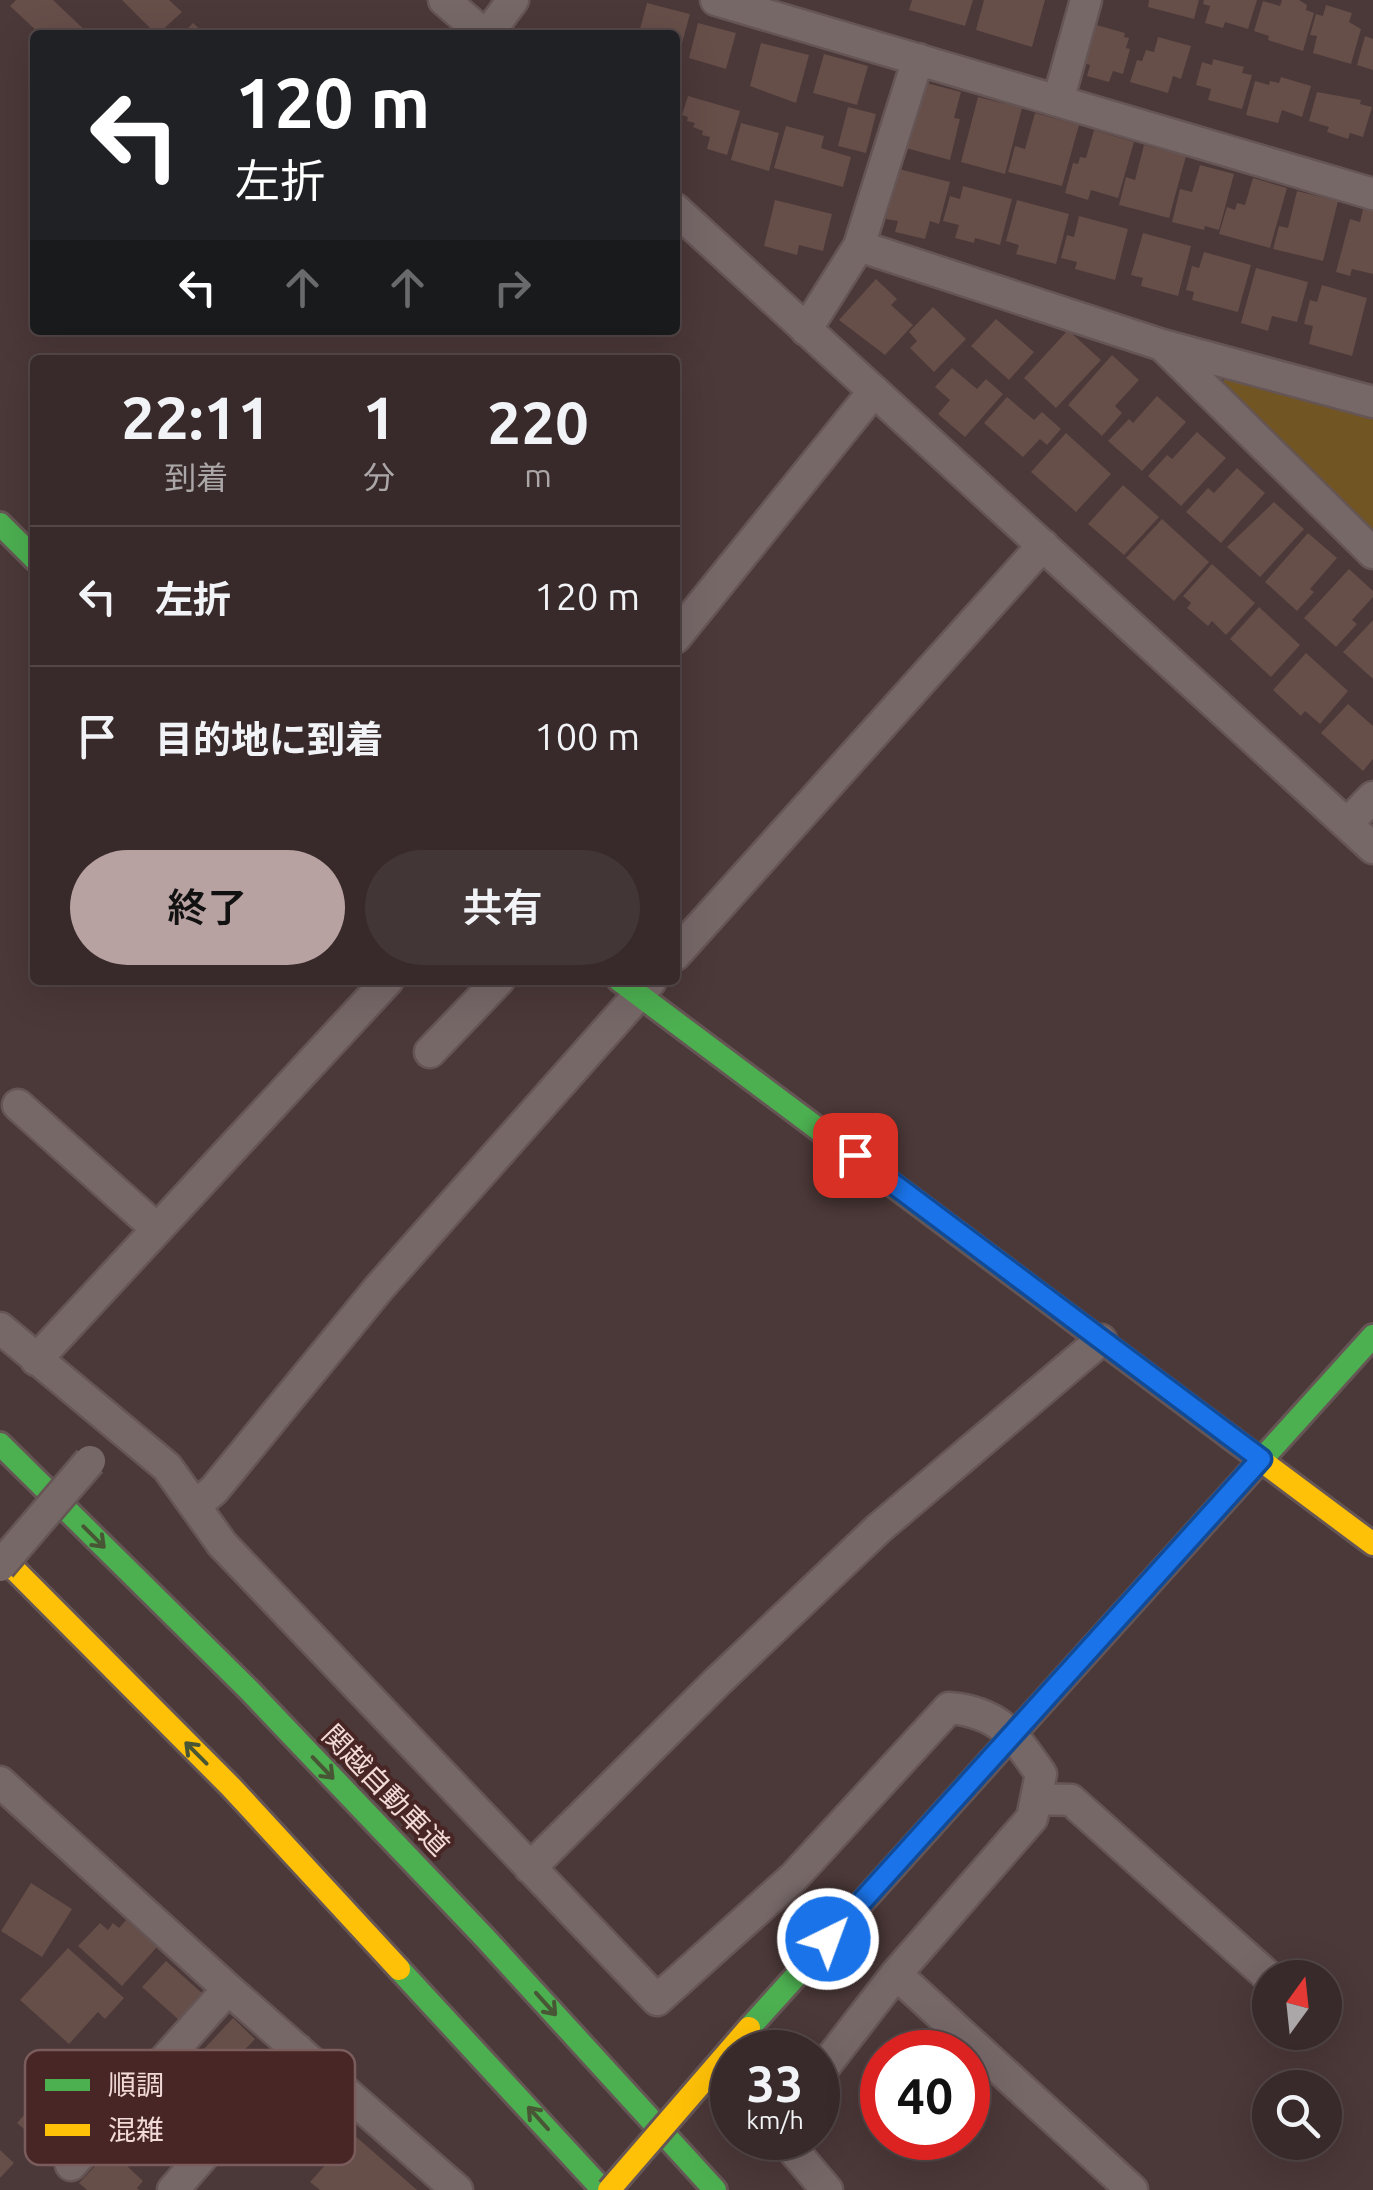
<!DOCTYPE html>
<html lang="ja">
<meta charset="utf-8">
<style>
:root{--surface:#382a2a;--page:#433636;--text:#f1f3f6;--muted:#aba7a8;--line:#524647;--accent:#b8a1a1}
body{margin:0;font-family:Ubuntu,"Noto Sans JP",sans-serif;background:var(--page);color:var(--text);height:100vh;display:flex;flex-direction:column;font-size:38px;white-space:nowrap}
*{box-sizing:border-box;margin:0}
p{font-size:32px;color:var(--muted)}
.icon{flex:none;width:55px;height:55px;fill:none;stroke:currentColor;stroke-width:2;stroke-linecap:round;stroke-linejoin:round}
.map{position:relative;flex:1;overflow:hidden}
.drawer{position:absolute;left:30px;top:355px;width:650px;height:630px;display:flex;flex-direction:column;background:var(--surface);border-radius:10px;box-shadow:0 10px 40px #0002,0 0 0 2px var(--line)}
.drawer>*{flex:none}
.banner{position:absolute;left:30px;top:30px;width:650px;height:305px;border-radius:10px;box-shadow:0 10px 40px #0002,0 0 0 2px var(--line);background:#202124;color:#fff;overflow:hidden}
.needle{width:65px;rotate:15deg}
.tools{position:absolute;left:1252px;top:1960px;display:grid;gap:20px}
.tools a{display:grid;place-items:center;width:90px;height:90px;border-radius:50%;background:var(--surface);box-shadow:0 10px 40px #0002,0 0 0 2px var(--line);font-size:50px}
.speed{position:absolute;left:710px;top:2030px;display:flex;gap:20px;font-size:50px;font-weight:700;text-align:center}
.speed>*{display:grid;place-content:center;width:130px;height:130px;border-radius:50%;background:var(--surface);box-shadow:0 10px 40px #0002,0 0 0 2px var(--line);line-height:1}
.speed small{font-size:25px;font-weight:400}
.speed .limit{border:15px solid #d22;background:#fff;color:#111}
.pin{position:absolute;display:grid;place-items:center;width:85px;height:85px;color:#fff;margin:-42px;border-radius:20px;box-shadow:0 5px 15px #0006}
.me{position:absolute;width:110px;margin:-55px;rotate:42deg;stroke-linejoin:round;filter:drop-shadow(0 0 8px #0008)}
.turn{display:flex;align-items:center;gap:35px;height:210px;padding:0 40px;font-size:45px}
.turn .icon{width:130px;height:130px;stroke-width:2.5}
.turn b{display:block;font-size:70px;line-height:85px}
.lanes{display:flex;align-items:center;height:95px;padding:0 40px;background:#0003;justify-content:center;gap:50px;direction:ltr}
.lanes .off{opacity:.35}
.eta{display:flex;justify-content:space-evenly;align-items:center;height:170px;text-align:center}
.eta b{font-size:60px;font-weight:600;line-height:70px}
.action{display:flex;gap:20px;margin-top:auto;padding:20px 40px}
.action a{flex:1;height:115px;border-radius:60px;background:var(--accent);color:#111;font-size:40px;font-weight:600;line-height:115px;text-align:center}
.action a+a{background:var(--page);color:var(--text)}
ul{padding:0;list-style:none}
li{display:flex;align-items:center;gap:30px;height:140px;padding:0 40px;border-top:2px solid var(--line)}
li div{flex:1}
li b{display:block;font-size:38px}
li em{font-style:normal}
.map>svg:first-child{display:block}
</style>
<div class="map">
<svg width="1373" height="2190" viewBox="0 0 1373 2190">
<rect width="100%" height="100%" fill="#4b3838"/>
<path fill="#715523" d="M1228,372l145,43v121l-156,-142z"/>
<path fill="#664e49" d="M16,0h37l37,35h-49l-31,-29z
M122,0h47l13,12 -25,23z
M912,0h61l-8,26 -56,-16z
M984,0h61l-13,47 -56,-17z
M1149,0h50l-5,19 -46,-12z
M1204,0h53l-9,29 -23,-7 -2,6 -18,-5 5,-17 -7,-2z
M1282,0h17l8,5 -1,5 8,3 -11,38 -35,-11 1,-4 -15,-5 9,-30 17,5z
M647,3l43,11 -14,51 -1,-30h-28l1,-3 -8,-3z
M1326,5l26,8 -3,9 12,7 -10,35 -38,-11 4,-17 -7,-1 6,-21 7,2z
M1086,22l39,11 -1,4 5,1 -3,10 4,1 -7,25 -10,-3 -4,11 -22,-6 3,-11 -14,-4z
M193,23l13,12h-25z
M698,23l38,10 -10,36 -37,-11z
M1365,36l8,3v31l-16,-5z
M1158,37l33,9 -10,33 -8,-3 -5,17 -38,-11 7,-22 5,1 4,-11 8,2z
M761,43l48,12 -13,48 -46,-17z
M824,54l44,12 -11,39 -44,-12z
M1213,59l31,8 -2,6 10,2 -10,34 -34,-9 3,-11 -15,-4 6,-23 10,3z
M1281,77l30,9 -9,31 -20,-7 -4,13 -32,-8 9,-34 14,4 1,-4 9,2z
M919,81l42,11 -7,26 6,1 -10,41 -48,-13z
M1317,92l44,8 -1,4 12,3 -9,30 -13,-4 -2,6 -21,-7 2,-5 -20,-6z
M688,96l52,15 -13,44 -20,-6 3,-12 -8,-2 1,-4 -10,-4 2,-4 -8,-2 1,-4 -6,-2z
M978,97l44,11 -17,66 -44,-12z
M848,107l28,7 -10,39 -28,-7z
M1035,113l44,12 -17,61 -54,-14 7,-26 10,3z
M741,123l38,10 -10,38 -38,-11z
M786,126l38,10 -3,12 30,9 -8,30 -69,-19z
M1094,130l40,12 -16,56 -27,-8 -3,10 -23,-7 8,-30 5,1 2,-7 6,1z
M1144,145l42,11 -17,62 -50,-13 7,-28 9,3z
M1200,165l34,9 -15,56 -14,-4 -1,4 -32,-8 8,-33 12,3z
M899,169l51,13 -11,42 -9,-3 -5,18 -30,-7 3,-11 -12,-2z
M1253,178l34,10 -17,60 -51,-14 8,-27 8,3 2,-7 8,2z
M963,186l49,13 -12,46 -25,-7 -1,5 -19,-5 4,-13 -16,-4 7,-25 10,3z
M1297,191l41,10 -15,60 -50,-12 6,-23 9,2z
M775,200l57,14 -9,37 -24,-6 -2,10 -33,-9z
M1017,200l52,14 -13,50 -40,-10 3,-9 -13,-4z
M1363,209l10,2v63l-21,-5 -2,7 -14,-4 14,-53 10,3z
M1079,216l49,13 -13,51 -40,-11 2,-7 -16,-4 6,-23 7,2z
M1143,233l48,13 -13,50 -37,-10 2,-8 -12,-3z
M1204,252l47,13 -13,47 -46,-12 2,-8 -8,-2 6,-24 7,2z
M1256,268l52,14 -11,40 -25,-6 -4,15 -27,-8z
M876,279l21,20 -6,6 22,20 -28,30 -46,-35z
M1322,285l45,13 -15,58 -43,-12 4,-18 -9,-2 6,-24 7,2z
M933,307l33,32 -32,33 -24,-24 7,-7 -8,-9z
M996,319l38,33 -25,28 -38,-34z
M1068,330l33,30 -45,48 -32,-30z
M1112,355l27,25 -24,26 7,7 -20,23 -34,-31z
M952,368l25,21 9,-10 17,15 -38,43 -27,-23 12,-14 -15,-13z
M1157,396l29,26 -44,49 -34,-30 21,-22 4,4z
M1007,397l27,23 8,-8 19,17 -14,16 -7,-6 -17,18 -39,-34z
M1197,432l29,26 -45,48 -33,-30 19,-21 5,4z
M1066,433l45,41 -35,38 -45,-40z
M1237,468l28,25 -44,50 -35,-31 22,-24 6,5z
M1123,485l36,32 -35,38 -36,-31z
M1274,502l30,27 -44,48 -33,-30z
M1162,519l47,43 -35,39 -48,-43z
M1308,533l29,25 -27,31 4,3 -17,19 -32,-29z
M1212,564l43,39 -29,32 -14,-14 -4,5 -21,-18 4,-5 -8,-7z
M1349,569l24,22v6l-21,23 5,4 -21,23 -32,-29z
M1259,607l41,38 -29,32 -41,-38z
M1373,620v59l-30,-27z
M1306,653l42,38 -28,33 -15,-13 -4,5 -28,-26z
M1348,704l25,22v33l-10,12 -42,-38z
M31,1883l41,26 -30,48 -41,-26z
M126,1920l31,27 -35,39 -44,-40 22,-23 8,7 5,-7 6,5z
M68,1948l56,50 -19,21 -7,-7 -29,32 -49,-44z
M166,1961l37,33 -24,26 -37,-33z
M233,2018l22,21 -106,112 -22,-20z
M46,2090l44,38 -29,33 -44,-38z
M353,2134l64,56h-97l-10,-8z
M0,2150l14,13 -14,15z
M110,2150l33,31 -6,7 2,2h-52l-8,-7z"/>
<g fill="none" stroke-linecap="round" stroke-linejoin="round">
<defs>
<path id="street" d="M444,0l41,35
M716,0l657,194
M487,35l26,-35
M1058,101l28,-101
M675,209l698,639
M859,246l303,99 211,57
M806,330l53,-84 59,-187
M1164,347l209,206
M675,638l199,-247
M1347,824l26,-27
M675,955l368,-410
M430,1052l69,-72
M18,1105l138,123
M0,1328l167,139 55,77 435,456 137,-123 155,-169c50,4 65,27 92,66l-9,44 -136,156 -78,101
M36,1360l352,-380
M196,1505l18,-15 165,-202 271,-306
M0,1782l228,207 229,201
M1036,1799l35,1 199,178
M530,1868l188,-187 160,-152 223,-189
M896,1974l236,216
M783,2138l44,52
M71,2165l157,-176
M173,2190l124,-141"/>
<path id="fast" d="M0,524l35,35
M619,980l612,458
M0,1444l249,246 236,248 230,252
M399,1969l204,221
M749,2028l624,-692"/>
<path id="slow" d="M1231,1438l142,106
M0,1555l231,232 168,182"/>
</defs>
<use href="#street" stroke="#655" stroke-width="35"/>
<use href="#fast" stroke="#655" stroke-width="28"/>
<use href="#slow" stroke="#655" stroke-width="28"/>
<use href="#street" stroke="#776868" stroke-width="30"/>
<use href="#fast" stroke="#4caf50" stroke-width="22"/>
<use href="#slow" stroke="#ffc107" stroke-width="22"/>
<defs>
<path id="street-bridge" d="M0,1566l90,-105"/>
<path id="slow-bridge" d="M609,2190l140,-162"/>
</defs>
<use href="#street-bridge" stroke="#655" stroke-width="35" stroke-linecap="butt"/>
<use href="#slow-bridge" stroke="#655" stroke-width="28" stroke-linecap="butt"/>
<use href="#street-bridge" stroke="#776868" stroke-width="30"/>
<use href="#slow-bridge" stroke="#ffc107" stroke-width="22"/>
</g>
<defs><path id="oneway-shaft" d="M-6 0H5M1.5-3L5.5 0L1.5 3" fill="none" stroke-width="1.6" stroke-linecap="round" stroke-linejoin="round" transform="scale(2.5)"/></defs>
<g stroke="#495635">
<use href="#oneway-shaft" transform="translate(94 1537) rotate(45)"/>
<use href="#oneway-shaft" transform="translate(196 1753) rotate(-135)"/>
<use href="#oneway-shaft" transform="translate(323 1768) rotate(46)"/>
<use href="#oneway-shaft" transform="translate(546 2004) rotate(48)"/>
<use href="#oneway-shaft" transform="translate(538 2118) rotate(-132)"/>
</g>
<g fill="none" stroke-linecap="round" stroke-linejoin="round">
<defs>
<path id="route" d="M828,1939l433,-480 -406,-304"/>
</defs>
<use href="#route" stroke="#114b97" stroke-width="25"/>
<use href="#route" stroke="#1a73e8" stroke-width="18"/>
</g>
<g text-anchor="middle" stroke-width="8" stroke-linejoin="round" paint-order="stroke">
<g font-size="28" fill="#f2dad9" stroke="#482626">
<text transform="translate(386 1790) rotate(46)" y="10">関越自動車道</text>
</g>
</g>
<rect x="25" y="2050" width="330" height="115" rx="15" fill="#482626" stroke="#7b5c5c" stroke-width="2.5"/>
<rect x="45" y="2079" width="45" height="12" fill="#4caf50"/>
<rect x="45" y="2124" width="45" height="12" fill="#ffc107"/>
<g font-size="28" fill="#f2dad9">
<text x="108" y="2095">順調</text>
<text x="108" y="2140">混雑</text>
</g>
</svg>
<div class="tools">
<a><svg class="needle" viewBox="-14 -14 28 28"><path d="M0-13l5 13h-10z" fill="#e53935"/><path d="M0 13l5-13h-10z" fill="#aba7a8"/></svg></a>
<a><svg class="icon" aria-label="search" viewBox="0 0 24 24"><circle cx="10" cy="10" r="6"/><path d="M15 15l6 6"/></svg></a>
</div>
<div class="speed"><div>33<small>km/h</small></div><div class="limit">40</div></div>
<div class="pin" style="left:855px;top:1155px;background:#d93025"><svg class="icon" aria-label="arrive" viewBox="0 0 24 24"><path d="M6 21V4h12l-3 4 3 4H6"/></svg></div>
<svg class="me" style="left:828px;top:1939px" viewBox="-20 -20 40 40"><circle r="17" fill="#1a73e8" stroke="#fff" stroke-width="3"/><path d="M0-11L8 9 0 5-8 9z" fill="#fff"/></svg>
<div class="banner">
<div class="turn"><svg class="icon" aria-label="left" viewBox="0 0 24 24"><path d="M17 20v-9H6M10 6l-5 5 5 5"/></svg><div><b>120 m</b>左折</div></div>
<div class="lanes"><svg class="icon" aria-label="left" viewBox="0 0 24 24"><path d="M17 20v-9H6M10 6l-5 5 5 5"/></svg><svg class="icon off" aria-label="ahead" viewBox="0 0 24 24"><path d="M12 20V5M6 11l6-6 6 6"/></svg><svg class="icon off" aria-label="ahead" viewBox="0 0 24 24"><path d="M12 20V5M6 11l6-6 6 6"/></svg><svg class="icon off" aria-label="right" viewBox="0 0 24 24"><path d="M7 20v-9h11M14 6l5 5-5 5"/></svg></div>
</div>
<section class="drawer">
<div class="eta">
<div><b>22:11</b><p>到着</p></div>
<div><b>1</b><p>分</p></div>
<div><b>220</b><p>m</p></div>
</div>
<ul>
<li><svg class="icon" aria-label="left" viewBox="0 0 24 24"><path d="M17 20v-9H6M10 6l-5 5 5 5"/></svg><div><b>左折</b></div><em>120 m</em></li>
<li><svg class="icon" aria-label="arrive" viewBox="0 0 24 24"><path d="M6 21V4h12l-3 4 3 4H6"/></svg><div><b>目的地に到着</b></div><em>100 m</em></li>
</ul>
<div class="action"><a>終了</a><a>共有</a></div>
</section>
</div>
